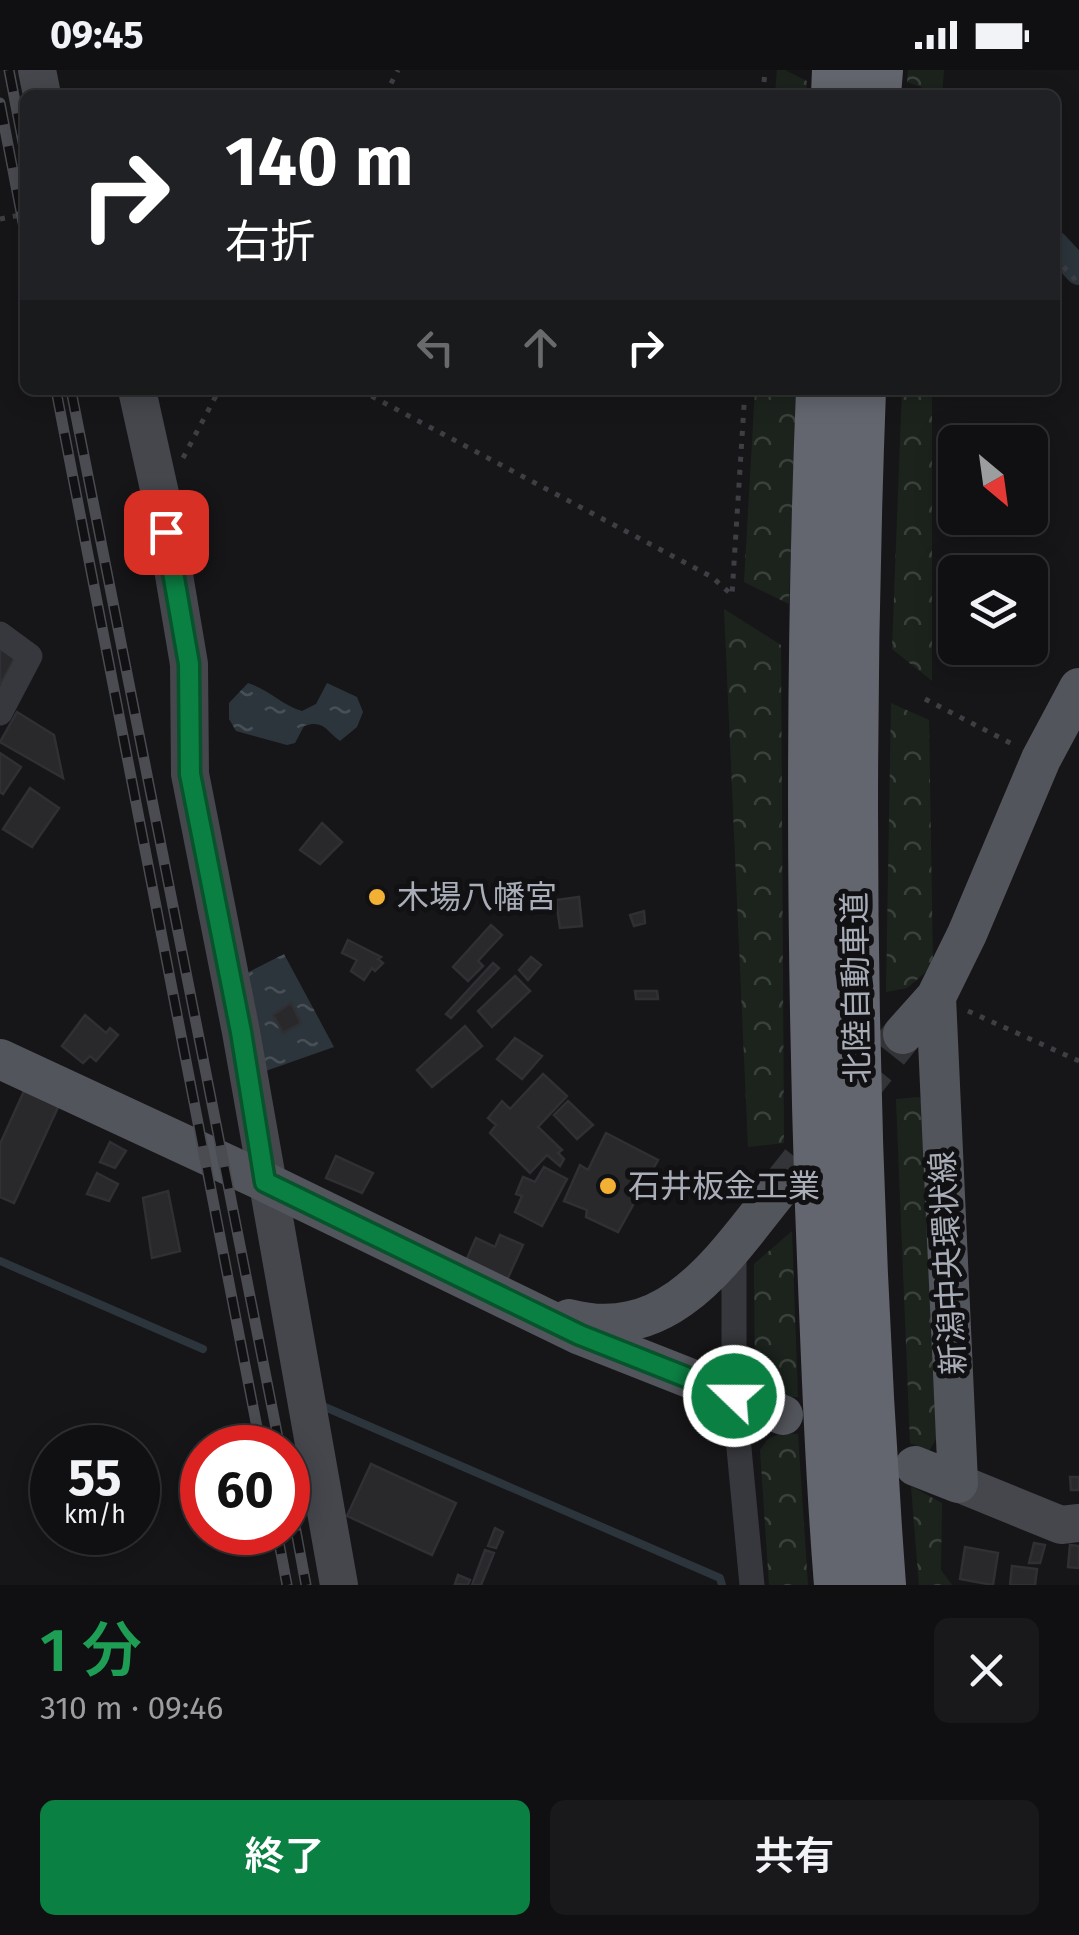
<!DOCTYPE html>
<html lang="ja">
<meta charset="utf-8">
<style>
:root{--surface:#101012;--page:#19191b;--text:#f1f3f6;--muted:#9c9d9f;--line:#303032;--accent:#0b8043}
body{margin:0;font-family:"Fira Sans","Noto Sans JP",sans-serif;background:var(--page);color:var(--text);height:100vh;display:flex;flex-direction:column;font-size:38px;white-space:nowrap}
*{box-sizing:border-box;margin:0}
p{font-size:32px;color:var(--muted)}
.icon{flex:none;width:55px;height:55px;fill:none;stroke:currentColor;stroke-width:2;stroke-linecap:round;stroke-linejoin:round}
.map{position:relative;height:1515px;overflow:hidden}
.panel{display:flex;flex-direction:column;background:var(--surface);flex:1}
.panel>*{flex:none}
.banner{position:absolute;left:20px;top:20px;width:1040px;height:305px;border-radius:15px;box-shadow:0 5px 25px #0003,0 0 0 2px var(--line);background:#202124;color:#fff;overflow:hidden}
.needle{width:65px;rotate:151deg}
.buttons{position:absolute;left:938px;top:355px;display:grid;gap:20px}
.buttons a{display:grid;place-items:center;width:110px;height:110px;border-radius:15px;background:var(--surface);box-shadow:0 5px 25px #0003,0 0 0 2px var(--line);font-size:50px}
.speed{position:absolute;left:30px;top:1355px;display:flex;gap:20px;font-size:50px;font-weight:700;text-align:center}
.speed>*{display:grid;place-content:center;width:130px;height:130px;border-radius:50%;background:var(--surface);box-shadow:0 5px 25px #0003,0 0 0 2px var(--line);line-height:1}
.speed small{font-size:25px;font-weight:400}
.speed .limit{border:15px solid #d22;background:#fff;color:#111}
.pin{position:absolute;display:grid;place-items:center;width:85px;height:85px;color:#fff;margin:-42px;border-radius:20px;box-shadow:0 5px 15px #0006}
.me{position:absolute;width:110px;margin:-55px;rotate:292deg;stroke-linejoin:round;filter:drop-shadow(0 0 8px #0008)}
.turn{display:flex;align-items:center;gap:35px;height:210px;padding:0 40px;font-size:45px}
.turn .icon{width:130px;height:130px;stroke-width:2.5}
.turn b{display:block;font-size:70px;line-height:85px}
.lanes{display:flex;align-items:center;height:95px;padding:0 40px;background:#0003;justify-content:center;gap:50px;direction:ltr}
.lanes .off{opacity:.35}
.round{display:grid;place-items:center;flex:none;width:105px;height:105px;border-radius:15px;background:var(--page)}
.summary{display:flex;align-items:center;justify-content:space-between;height:170px;padding:0 40px}
h1{font-size:60px;font-weight:600;line-height:75px;color:#1e9e55}
.primary-button{display:flex;gap:20px;margin-top:auto;padding:20px 40px}
.primary-button a{flex:1;height:115px;border-radius:15px;background:var(--accent);color:#fff;font-size:40px;font-weight:600;line-height:115px;text-align:center}
.primary-button a+a{background:var(--page);color:var(--text)}
.status{display:flex;justify-content:space-between;align-items:center;height:70px;padding:0 50px;background:var(--surface);direction:ltr}
.status svg{height:28px;fill:currentColor}
.map>svg:first-child{display:block}
</style>
<div class="status"><b>09:45</b><svg viewBox="0 0 49 12"><path d="M0 12V9h3v3zM5 12V6h3v6zM10 12V3h3v9zM15 12V0h3v12zM26 1h20v11H26zM47 4h2v5h-2z"/></svg></div>
<div class="map">
<svg width="1079" height="1515" viewBox="0 0 1079 1515">
<defs>
<pattern id="forest-crowns" width="20" height="18" patternUnits="userSpaceOnUse" patternTransform="scale(2.5)"><rect width="20" height="18" fill="#1c231d"/><path d="M2 6a3 3 0 1 1 6 0M12 15a3 3 0 1 1 6 0" fill="none" stroke="#3a403c"/></pattern>
<pattern id="water-ripples" width="26" height="14" patternUnits="userSpaceOnUse" patternTransform="scale(2.5)"><rect width="26" height="14" fill="#2c353c"/><path d="M2 4q2-2 4 0t4 0M15 11q2-2 4 0t4 0" fill="none" stroke="#485056"/></pattern>
</defs>
<rect width="100%" height="100%" fill="#161618"/>
<path fill="url(#forest-crowns)" d="M777,0h8l22,11 -1,14h-31z
M908,0h36l-2,25 -35,-13z
M755,320h41l-7,214 -45,-22z
M902,320h30v291l-40,-32z
M724,539l57,36 3,498 -36,4z
M891,633l38,17 4,246 -26,22 -21,4z
M919,1027l10,16 9,323 -9,15 -19,-8 -14,-344z
M792,1161l6,166h-25l-18,-8 -1,-125z
M781,1363l17,1 10,151h-39l-9,-135 8,-11z
M911,1416l31,17 -1,67 11,15h-33z"/>
<path fill="url(#water-ripples)" d="M248,613c20,6 34,22 54,28l14,-7 11,-21 30,14 6,15 -6,15 -17,14c-14,-10 -16,-22 -36,-15l-9,17 -8,2 -51,-14 -7,-12v-16z
M284,884l50,93 -74,26 -17,-98z"/>
<g fill="none" stroke-linecap="round" stroke-linejoin="round">
<path stroke="#2c353c" stroke-width="8" d="M0,1191l203,88
M318,1334l402,174 2,7"/>
<path stroke="#2c353c" stroke-width="28" d="M1055,175l24,26"/>
</g>
<path fill="#29292c" stroke="#303034" stroke-width="2.5" d="M0,579l15,8 -15,28z
M17,642l37,23 9,43 -63,-36z
M0,683l21,14 -18,27 -3,-2z
M30,718l29,20 -27,39 -29,-18z
M322,753l20,19 -22,22 -20,-14z
M579,827l3,29 -22,2 -4,-28z
M644,841l1,12 -11,3 -4,-11z
M491,855l11,10 -24,26 5,5 -15,15 -15,-14z
M348,870l33,17 -3,2 5,4 -8,8 -3,-3 -8,12 -13,-9 6,-11 -15,-7z
M531,887l10,8 -13,15 -9,-10z
M493,893l6,5 -48,50 -5,-4z
M515,906l15,15 -38,36 -14,-16z
M635,921h22l1,8h-22z
M291,933l10,20 -18,10 -10,-18z
M85,945l21,18 4,-5 8,7 -22,26 -6,-5 -7,7 -21,-17z
M465,956l17,20 -50,41 -15,-17z
M515,968l27,18 -20,23 -25,-20z
M543,1004l24,22 -29,31 24,23 -4,3 6,6 -4,7 -13,-11 -17,18 -40,-40 6,-8 -8,-7 14,-17 8,8z
M25,1019l34,16 -45,98 -14,-6v-53z
M568,1031l25,24 -16,14 -23,-24z
M606,1063l52,27 -40,72 -32,-15 1,-7 -23,-9 16,-36 8,5z
M110,1072l16,9 -11,17 -15,-6z
M336,1086l37,17 -11,20 -36,-15z
M544,1097l23,12 -25,47 -27,-14 7,-16 -6,-2 7,-17 12,5z
M97,1103l21,11 -9,17 -22,-7z
M168,1121l12,60 -28,7 -9,-60z
M500,1165l23,10 -17,37 -41,-19 11,-25 19,9z
M371,1394l85,39 -24,52 -85,-39z
M1070,1407h9v13h-8z
M495,1458l8,4 -7,16 -8,-2z
M1034,1473l11,2 -5,18h-11z
M1070,1475l9,1v22l-11,-1z
M965,1477l33,6 -5,32 -33,-6z
M485,1480l9,3 -13,32h-9z
M1012,1496l25,3 -2,16h-25z
M458,1505l12,5 -2,5 -13,-1z"/>
<g fill="none" stroke-linecap="round" stroke-linejoin="round">
<path stroke="#333438" stroke-width="40" stroke-dasharray="40 20" stroke-linecap="butt" d="M776,1123l127,-159"/>
<path stroke="#3d3f44" stroke-width="5" stroke-dasharray="5 8" stroke-linecap="butt" d="M385,25l13,-25
M763,25l2,-25
M0,149l25,-5
M1055,187l24,27
M360,320l352,187 20,18 13,-205
M183,388l36,-68
M925,629l91,47
M968,941l111,50"/>
<path stroke="#37383d" stroke-width="25" d="M0,564l30,22 -30,57
M734,1175v151l18,189"/>
<path stroke="#45474d" stroke-width="38" d="M37,0l5,25
M137,320l24,108 28,166 1,110 51,258 98,553
M958,1413l103,42 18,-2"/>
<path stroke="#53555c" stroke-width="40" d="M903,964l33,-37 31,-63 74,-175 38,-71
M0,989l265,123 315,153 203,80
M569,1249c100,26 153,-59 207,-126
M915,1396l43,17 -22,-486"/>
<path stroke="#63666e" stroke-width="48" d="M835,25l1,-25
M877,25l2,-25
M820,320c-11,272 -10,545 -1,817 5,126 9,252 19,378
M862,320c-15,398 -9,798 20,1195"/>
<defs>
<path id="rail" d="M9,0l16,83
M0,33l25,130
M56,320l205,1058
M71,320l209,1058
M288,1418l18,97
M277,1462l10,53"/>
</defs>
<use href="#rail" stroke="#4a4c52" stroke-width="11"/>
<use href="#rail" stroke="#111113" stroke-width="8" stroke-dasharray="22" stroke-linecap="butt"/>
</g>
<g fill="none" stroke-linecap="round" stroke-linejoin="round">
<defs>
<path id="route" d="M166,462l23,132 1,110 51,258 24,150 315,153 154,61"/>
</defs>
<use href="#route" stroke="#07532c" stroke-width="25"/>
<use href="#route" stroke="#0b8043" stroke-width="18"/>
</g>
<g fill="#f2b134" stroke="#111113" stroke-width="4">
<circle cx="377" cy="827" r="10"/>
<circle cx="608" cy="1116" r="10"/>
</g>
<g text-anchor="middle" stroke-width="10" stroke-linejoin="round" paint-order="stroke">
<g font-size="32" fill="#a8adb8" stroke="#111113" text-anchor="start">
<text x="397" y="838">木場八幡宮</text>
<text x="628" y="1127">石井板金工業</text>
</g>
<g font-size="32" fill="#a8adb8" stroke="#111113">
<text transform="translate(856 918) rotate(-91)" y="11">北陸自動車道</text>
<text transform="translate(948 1193) rotate(-93)" y="11">新潟中央環状線</text>
</g>
</g>
</svg>
<div class="buttons">
<a><svg class="needle" viewBox="-14 -14 28 28"><path d="M0-13l5 13h-10z" fill="#e53935"/><path d="M0 13l5-13h-10z" fill="#9c9d9f"/></svg></a>
<a><svg class="icon" aria-label="layers" viewBox="0 0 24 24"><path d="M12 4l9 5-9 5-9-5zM3 14l9 5 9-5"/></svg></a>
</div>
<div class="speed"><div>55<small>km/h</small></div><div class="limit">60</div></div>
<div class="pin" style="left:166px;top:462px;background:#d93025"><svg class="icon" aria-label="arrive" viewBox="0 0 24 24"><path d="M6 21V4h12l-3 4 3 4H6"/></svg></div>
<svg class="me" style="left:734px;top:1326px" viewBox="-20 -20 40 40"><circle r="17" fill="#0b8043" stroke="#fff" stroke-width="3"/><path d="M0-11L8 9 0 5-8 9z" fill="#fff"/></svg>
<div class="banner">
<div class="turn"><svg class="icon" aria-label="right" viewBox="0 0 24 24"><path d="M7 20v-9h11M14 6l5 5-5 5"/></svg><div><b>140 m</b>右折</div></div>
<div class="lanes"><svg class="icon off" aria-label="left" viewBox="0 0 24 24"><path d="M17 20v-9H6M10 6l-5 5 5 5"/></svg><svg class="icon off" aria-label="ahead" viewBox="0 0 24 24"><path d="M12 20V5M6 11l6-6 6 6"/></svg><svg class="icon" aria-label="right" viewBox="0 0 24 24"><path d="M7 20v-9h11M14 6l5 5-5 5"/></svg></div>
</div>
</div>
<section class="panel">
<div class="summary"><div><h1>1 分</h1><p>310 m · 09:46</p></div><a class="round"><svg class="icon" aria-label="close" viewBox="0 0 24 24"><path d="M6 6l12 12M18 6L6 18"/></svg></a></div>
<div class="primary-button"><a>終了</a><a>共有</a></div>
</section>
